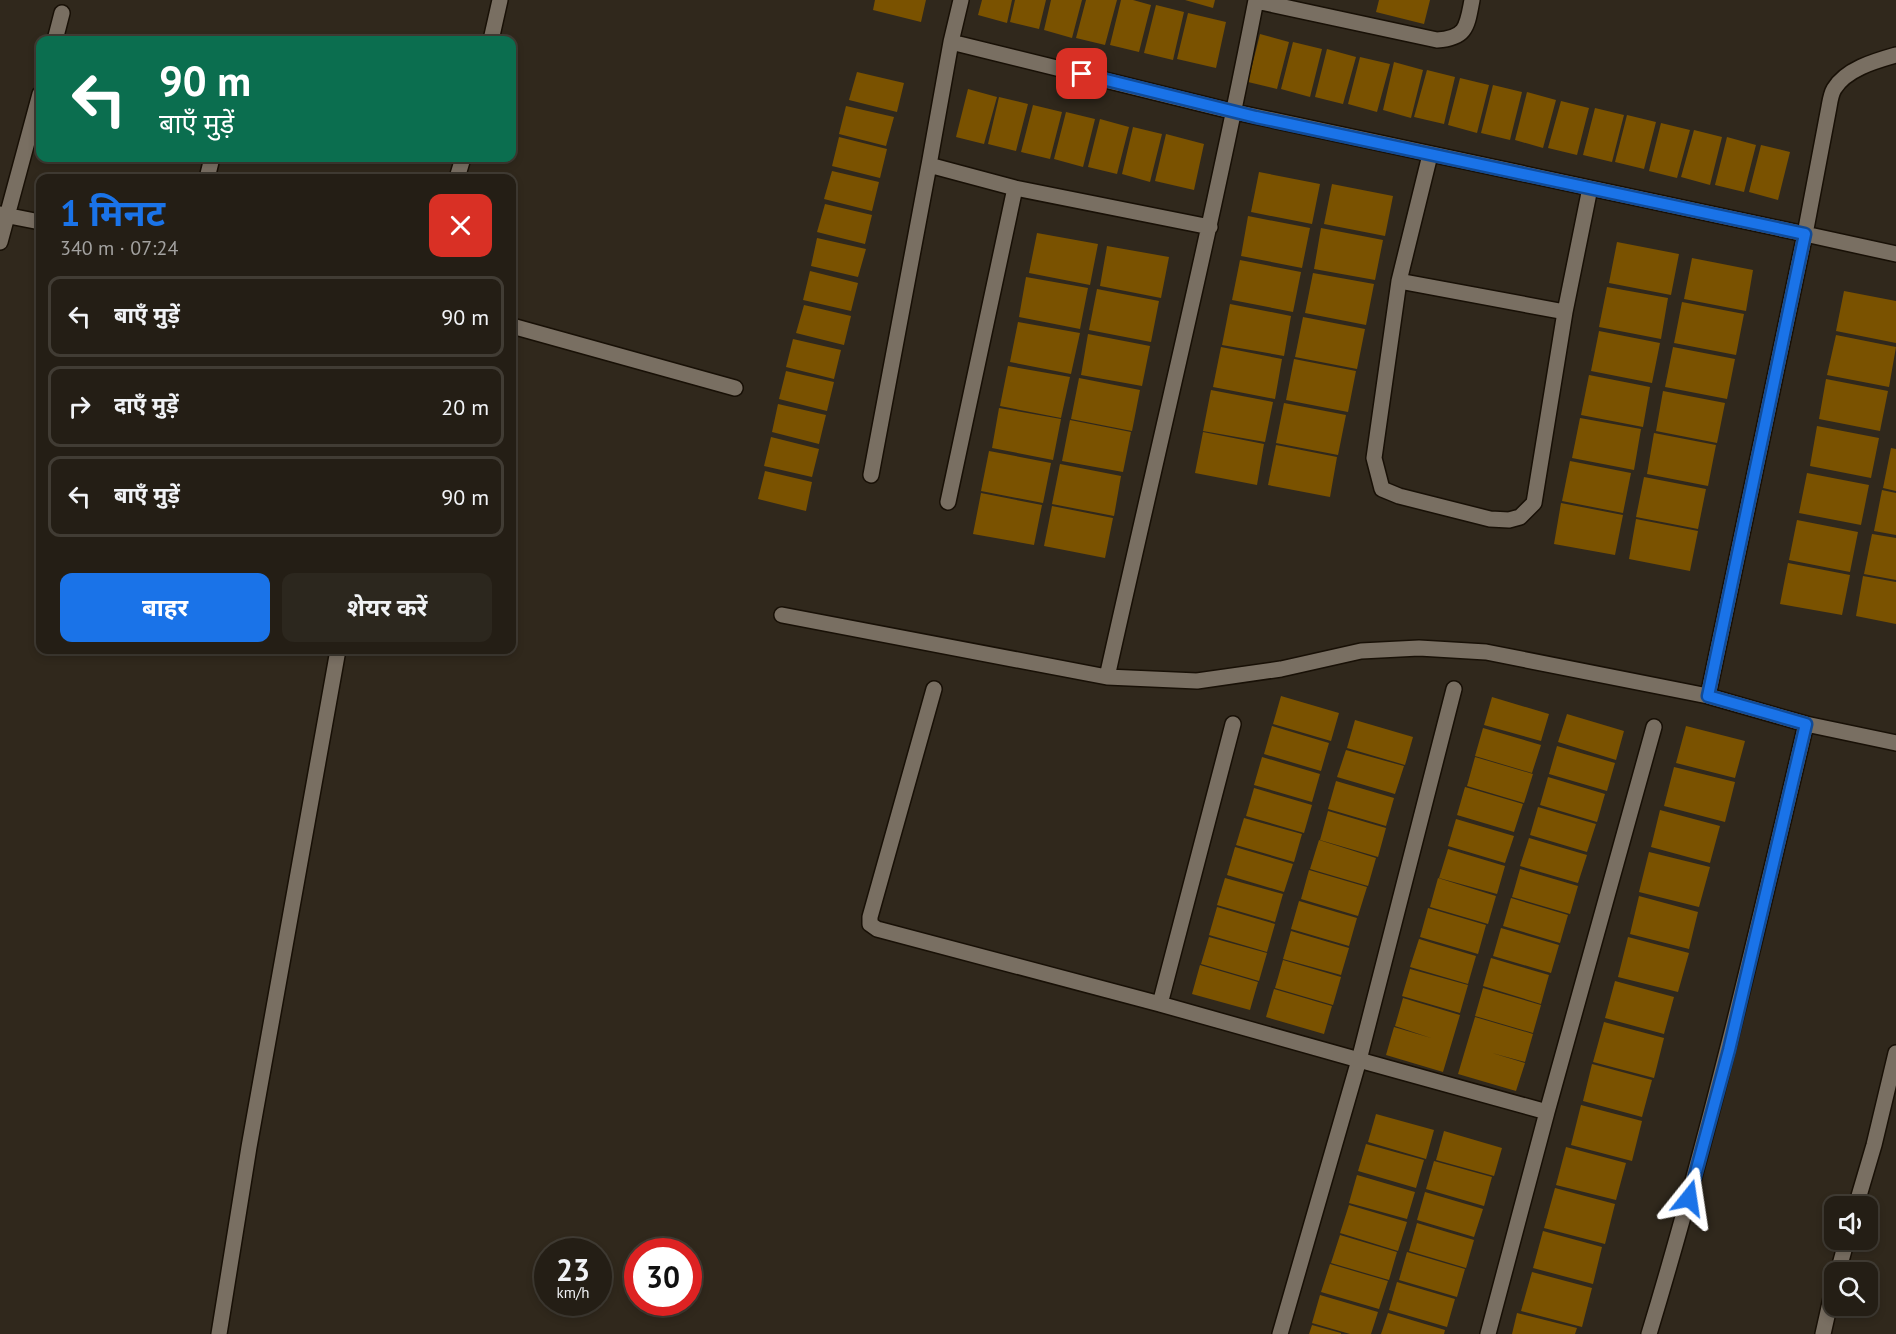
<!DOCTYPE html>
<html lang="hi">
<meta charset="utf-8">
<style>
:root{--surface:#241e15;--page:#2c271e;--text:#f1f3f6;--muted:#a3a2a0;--line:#413c34;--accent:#1a73e8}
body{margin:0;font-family:"PT Sans","Noto Sans Devanagari",sans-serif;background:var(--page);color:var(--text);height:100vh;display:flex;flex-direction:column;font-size:22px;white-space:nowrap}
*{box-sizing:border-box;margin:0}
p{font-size:20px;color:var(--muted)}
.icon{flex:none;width:33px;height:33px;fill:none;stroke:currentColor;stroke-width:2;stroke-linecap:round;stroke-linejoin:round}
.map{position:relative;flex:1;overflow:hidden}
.drawer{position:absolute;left:36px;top:174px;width:480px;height:480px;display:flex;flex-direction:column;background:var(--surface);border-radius:12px;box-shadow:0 3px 9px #0003,0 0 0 2px var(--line)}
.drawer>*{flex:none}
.top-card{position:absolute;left:36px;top:36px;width:480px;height:126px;border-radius:12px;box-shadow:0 3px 9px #0003,0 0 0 2px var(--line);background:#0b6e4f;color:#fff;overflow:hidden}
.fabs{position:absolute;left:1824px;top:1196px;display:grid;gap:12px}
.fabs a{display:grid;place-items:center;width:54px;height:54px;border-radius:12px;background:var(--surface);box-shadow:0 3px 9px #0003,0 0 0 2px var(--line);font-size:30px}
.speed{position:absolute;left:534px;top:1238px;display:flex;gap:12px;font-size:30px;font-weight:700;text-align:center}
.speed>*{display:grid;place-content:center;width:78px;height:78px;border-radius:50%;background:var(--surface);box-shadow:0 3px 9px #0003,0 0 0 2px var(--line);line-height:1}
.speed small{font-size:15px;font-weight:400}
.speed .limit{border:9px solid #d22;background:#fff;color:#111}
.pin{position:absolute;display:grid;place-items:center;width:51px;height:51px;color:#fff;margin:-26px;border-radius:12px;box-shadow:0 3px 9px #0006}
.me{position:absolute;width:66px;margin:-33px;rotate:15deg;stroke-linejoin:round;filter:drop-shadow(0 0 4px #0008)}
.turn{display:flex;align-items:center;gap:21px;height:126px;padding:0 24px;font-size:27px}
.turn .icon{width:78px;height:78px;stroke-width:2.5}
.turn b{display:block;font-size:42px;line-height:51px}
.round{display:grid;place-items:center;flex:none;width:63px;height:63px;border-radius:12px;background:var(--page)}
.summary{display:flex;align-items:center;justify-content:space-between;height:102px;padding:0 24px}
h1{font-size:36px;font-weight:700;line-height:45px;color:var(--accent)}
.primary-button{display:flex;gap:12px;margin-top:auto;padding:12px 24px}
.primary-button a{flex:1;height:69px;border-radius:12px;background:var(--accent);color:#fff;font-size:24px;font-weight:700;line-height:69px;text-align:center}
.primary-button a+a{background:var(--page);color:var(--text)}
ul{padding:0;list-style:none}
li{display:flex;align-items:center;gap:18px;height:81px;margin:0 12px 9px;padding:0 12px;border:3px solid var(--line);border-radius:12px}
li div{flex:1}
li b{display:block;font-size:22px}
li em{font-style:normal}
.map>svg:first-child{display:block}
</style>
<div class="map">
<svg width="1896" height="1334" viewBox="0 0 1896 1334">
<rect width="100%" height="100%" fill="#30281c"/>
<path fill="#7a5200" d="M875,0h51l-5,22 -48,-12z
M982,0h30l-5,23 -29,-8z
M1015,0h31l-7,29 -29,-7z
M1051,0h31l-10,38 -28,-8z
M1086,0h31l-12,45 -29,-7z
M1121,0h12l18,5 -12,47 -29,-7z
M1185,0h30l-2,8z
M1379,0h51l-6,24 -48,-12z
M1156,5l28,7 -11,48 -29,-7z
M1188,13l38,9 -10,46 -39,-9z
M1260,34l29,8 -12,47 -29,-7z
M1293,42l29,7 -12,48 -29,-8z
M1327,49l29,8 -13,47 -28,-7z
M1360,57l30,7 -13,48 -29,-8z
M1394,62l29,8 -12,48 -28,-8z
M1427,70l28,7 -11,47 -30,-7z
M857,72l47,11 -7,29 -48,-12z
M1460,78l29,7 -12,48 -29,-8z
M1493,85l29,7 -12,48 -29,-7z
M968,89l29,8 -13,47 -28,-7z
M1527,92l29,8 -13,48 -28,-8z
M999,97l29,7 -12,47 -28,-7z
M1561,101l28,7 -12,47 -29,-7z
M1033,105l29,7 -12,47 -29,-7z
M846,106l48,11 -8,29 -47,-12z
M1595,108l29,7 -12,47 -29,-7z
M1066,112l29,7 -12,48 -29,-8z
M1627,115l29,7 -12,47 -29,-7z
M1100,119l29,8 -12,47 -29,-7z
M1661,123l29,7 -13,48 -28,-7z
M1133,127l29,7 -12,48 -28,-8z
M1694,130l28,7 -12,48 -29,-8z
M1166,134l38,10 -10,46 -39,-9z
M839,137l48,12 -7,29 -48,-12z
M1727,137l29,8 -12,47 -29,-7z
M1761,145l29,7 -12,48 -29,-8z
M832,171l47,11 -7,29 -48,-12z
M1259,172l61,12 -8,40 -61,-12z
M1332,184l61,12 -8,40 -61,-12z
M825,204l47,11 -7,29 -48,-12z
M1248,216l62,12 -8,40 -61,-12z
M1321,228l62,12 -8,40 -61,-11z
M1037,233l61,11 -8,41 -61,-12z
M817,238l49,11 -8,28 -47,-11z
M1617,242l62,12 -8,41 -62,-12z
M1107,246l62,11 -8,41 -61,-12z
M1692,258l61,12 -7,41 -62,-12z
M1240,260l61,12 -8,40 -61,-12z
M810,271l48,12 -7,28 -48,-11z
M1313,273l61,11 -8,41 -61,-12z
M1026,277l62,11 -8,41 -61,-12z
M1607,287l61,11 -7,41 -62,-12z
M1097,289l62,12 -8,41 -62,-12z
M1844,291l52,10v42l-60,-12z
M1682,302l62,12 -8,41 -62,-12z
M1230,304l61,12 -7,40 -62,-11z
M804,305l47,11 -7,29 -48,-12z
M1303,317l62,12 -8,40 -62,-12z
M1018,322l62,11 -9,41 -61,-12z
M1599,331l61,12 -8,40 -61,-12z
M1088,334l62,12 -8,40 -61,-11z
M1836,335l60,12 -7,40 -62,-12z
M793,339l48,11 -7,29 -48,-12z
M1221,347l61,12 -7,40 -62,-12z
M1673,347l62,12 -8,40 -62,-12z
M1294,359l62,12 -8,41 -62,-12z
M1008,366l62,11 -9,41 -61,-12z
M786,371l48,11 -7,29 -48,-12z
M1589,375l61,12 -7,40 -62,-12z
M1079,378l61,12 -8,41 -61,-12z
M1826,379l62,12 -8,40 -61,-12z
M1211,390l62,12 -8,40 -62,-11z
M1663,391l62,12 -8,40 -61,-12z
M1284,403l62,12 -8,40 -62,-12z
M778,404l48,11 -7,29 -47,-12z
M999,408l62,11 -8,41 -61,-12z
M1580,418l61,11 -7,41 -62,-12z
M1070,420l61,12 -8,40 -61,-11z
M1817,426l62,12 -8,40 -61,-12z
M1203,432l61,12 -7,41 -62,-12z
M1654,433l62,12 -8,41 -61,-12z
M771,437l48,12 -7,28 -48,-11z
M1276,445l61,12 -7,40 -62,-12z
M1891,448l5,1v42l-13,-3z
M989,451l62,12 -8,40 -62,-12z
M1570,461l61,12 -8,40 -61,-12z
M1060,464l61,12 -7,40 -62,-12z
M765,471l47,11 -6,29 -48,-12z
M1807,473l62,12 -8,40 -62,-12z
M1644,477l62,12 -8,40 -62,-12z
M1882,490l14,3v42l-22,-4z
M981,493l61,12 -8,40 -61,-11z
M1561,503l62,12 -8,40 -61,-11z
M1052,506l61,12 -8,40 -61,-12z
M1636,519l62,12 -8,40 -61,-12z
M1797,520l61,12 -8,40 -61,-12z
M1872,534l24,4v42l-32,-6z
M1788,563l62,12 -8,40 -62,-11z
M1863,576l33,6v42l-40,-8z
M1281,696l58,17 -8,28 -58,-17z
M1492,697l57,17 -8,27 -57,-16z
M1567,714l57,17 -8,29 -58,-18z
M1355,720l58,17 -8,28 -58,-17z
M1272,726l57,17 -8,28 -57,-17z
M1686,726l59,15 -10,37 -59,-15z
M1483,728l58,17 -9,28 -57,-17z
M1557,746l58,17 -8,28 -58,-17z
M1346,750l58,16 -9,28 -58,-17z
M1262,757l58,17 -8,28 -58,-17z
M1475,757l58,17 -9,29 -57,-17z
M1674,767l61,15 -10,40 -61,-16z
M1548,777l57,17 -8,28 -57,-17z
M1336,781l58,17 -8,28 -58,-17z
M1465,787l58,17 -9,28 -57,-17z
M1254,788l58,17 -8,28 -58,-17z
M1538,807l58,17 -9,28 -57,-17z
M1660,810l60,16 -10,37 -59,-16z
M1328,811l58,17 -8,29 -58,-17z
M1244,818l58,16 -8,28 -58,-17z
M1456,819l58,17 -9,27 -57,-17z
M1529,838l58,17 -9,28 -58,-17z
M1319,840l57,18 -8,28 -58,-17z
M1235,847l58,17 -9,28 -57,-17z
M1448,849l57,17 -8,28 -58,-16z
M1649,852l61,15 -11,40 -60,-15z
M1520,869l58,17 -8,28 -58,-17z
M1309,870l58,17 -9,29 -57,-17z
M1225,878l58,16 -8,28 -58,-17z
M1438,878l58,18 -8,28 -58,-17z
M1639,896l59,16 -9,37 -59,-15z
M1511,898l57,17 -8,28 -57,-17z
M1299,901l58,17 -8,28 -58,-17z
M1217,907l58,17 -8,28 -58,-17z
M1428,908l58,17 -8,29 -58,-17z
M1501,928l58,17 -8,28 -58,-17z
M1291,931l58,17 -8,27 -58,-16z
M1209,937l58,16 -8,28 -58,-17z
M1628,937l61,16 -11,39 -60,-15z
M1419,939l57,17 -8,28 -58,-17z
M1491,958l58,17 -8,29 -58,-18z
M1283,960l58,17 -8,28 -58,-17z
M1200,965l58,17 -8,28 -58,-16z
M1410,969l58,16 -8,28 -58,-17z
M1615,981l59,16 -10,37 -59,-16z
M1483,988l58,17 -8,28 -58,-17z
M1274,989l58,17 -8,28 -58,-17z
M1403,998l57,17 -17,57 -57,-17 8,-28 37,11 -36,-12z
M1475,1017l58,17 -8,28 -33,-9 33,10 -9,28 -58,-17z
M1604,1022l60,16 -10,40 -61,-16z
M1592,1064l60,16 -10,37 -59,-16z
M1581,1105l61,16 -10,40 -61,-16z
M1376,1114l58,16 -8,29 -58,-17z
M1444,1131l58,17 -8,28 -58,-16z
M1366,1144l58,16 -8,28 -58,-17z
M1566,1147l60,16 -10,37 -60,-15z
M1434,1161l58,16 -8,29 -58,-17z
M1357,1175l58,17 -8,27 -58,-16z
M1555,1188l60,16 -10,40 -61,-16z
M1425,1192l58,17 -9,28 -57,-17z
M1349,1205l58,17 -9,29 -58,-18z
M1417,1223l57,17 -8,28 -57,-17z
M1543,1231l59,16 -9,37 -60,-16z
M1340,1235l57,17 -8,28 -58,-17z
M1407,1252l58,17 -8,28 -58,-17z
M1330,1264l58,17 -9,28 -58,-17z
M1532,1272l60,16 -10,39 -61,-16z
M1397,1282l58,17 -8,28 -58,-17z
M1320,1295l58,17 -7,22h-21l-38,-11z
M1388,1313l57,17 -1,4h-63z
M1517,1313l60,15 -2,6h-63z
M1312,1325l29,8v1h-32z"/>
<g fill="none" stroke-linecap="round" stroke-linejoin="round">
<defs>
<path id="service" d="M55,40l7,-27
M207,178l5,-20
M0,214l40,8
M0,242l40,-148"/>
<path id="minor" d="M961,0l-10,42 284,70 570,122 -97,462
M1256,0c-44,227 -99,452 -149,677l90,4 84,-12 80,-18 58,-3 67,4 222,44 98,28c-48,204 -96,409 -157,610
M1256,1l181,39c30,-2 30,-14 35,-40
M951,42l-22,123 86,23 195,39
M1896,55c-21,6 -50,14 -62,34 -3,5 -4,12 -5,18l-24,127 91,20
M1399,281l31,-126
M1565,312l-166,-31 -25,177 8,31 17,7 91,23 19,1 11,-3 14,-14 31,-191 25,-124
M512,326l223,62
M871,475l58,-310
M948,502l67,-314
M782,615l325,62
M934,689l-64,228v7l7,5 283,75
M1233,724l-73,280 199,56 95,-371
M1806,724l90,19
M1856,1206l18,-61 22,-92
M1838,1272l9,-33
M1280,1334l79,-274 188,52 107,-385
M1488,1334l59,-222
M1823,1334l11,-49"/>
<path id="tertiary" d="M491,40l9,-40
M457,178l6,-20
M219,1334l30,-187 89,-497"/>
</defs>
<use href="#service" stroke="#181006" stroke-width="18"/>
<use href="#minor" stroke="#181006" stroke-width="18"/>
<use href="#tertiary" stroke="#181006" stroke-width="18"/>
<use href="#service" stroke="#796f62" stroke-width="15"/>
<use href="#minor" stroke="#796f62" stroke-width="15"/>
<use href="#tertiary" stroke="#796f62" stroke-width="15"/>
</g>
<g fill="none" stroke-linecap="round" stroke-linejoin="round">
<defs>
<path id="route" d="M1082,74l174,43 549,117 -97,462 98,28 -77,326 -40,148"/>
</defs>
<use href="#route" stroke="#114b97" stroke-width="15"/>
<use href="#route" stroke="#1a73e8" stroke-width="10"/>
</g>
</svg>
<div class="fabs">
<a><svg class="icon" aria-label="sound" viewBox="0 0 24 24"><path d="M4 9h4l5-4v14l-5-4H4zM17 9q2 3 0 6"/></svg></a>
<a><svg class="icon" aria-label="search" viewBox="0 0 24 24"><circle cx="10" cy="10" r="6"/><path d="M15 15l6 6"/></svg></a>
</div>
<div class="speed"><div>23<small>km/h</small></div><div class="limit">30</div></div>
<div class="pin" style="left:1082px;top:74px;background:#d93025"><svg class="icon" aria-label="arrive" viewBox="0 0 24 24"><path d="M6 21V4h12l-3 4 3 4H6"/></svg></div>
<svg class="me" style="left:1689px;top:1198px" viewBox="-20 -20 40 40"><path d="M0-17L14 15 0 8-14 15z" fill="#1a73e8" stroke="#fff" stroke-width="4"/></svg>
<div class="top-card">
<div class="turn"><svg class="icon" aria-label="left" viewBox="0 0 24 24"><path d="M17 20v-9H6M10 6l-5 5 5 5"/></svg><div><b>90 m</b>बाएँ मुड़ें</div></div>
</div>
<section class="drawer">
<div class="summary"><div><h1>1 मिनट</h1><p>340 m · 07:24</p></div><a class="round" style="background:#d93025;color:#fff"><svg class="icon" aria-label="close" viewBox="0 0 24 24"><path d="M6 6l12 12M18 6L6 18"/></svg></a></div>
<ul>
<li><svg class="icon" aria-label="left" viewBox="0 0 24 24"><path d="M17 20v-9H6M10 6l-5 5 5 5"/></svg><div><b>बाएँ मुड़ें</b></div><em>90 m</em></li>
<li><svg class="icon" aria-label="right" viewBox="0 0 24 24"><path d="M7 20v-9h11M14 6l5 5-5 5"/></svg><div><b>दाएँ मुड़ें</b></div><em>20 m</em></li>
<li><svg class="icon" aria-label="left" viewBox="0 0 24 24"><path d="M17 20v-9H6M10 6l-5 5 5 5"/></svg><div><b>बाएँ मुड़ें</b></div><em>90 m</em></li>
</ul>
<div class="primary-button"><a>बाहर</a><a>शेयर करें</a></div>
</section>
</div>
